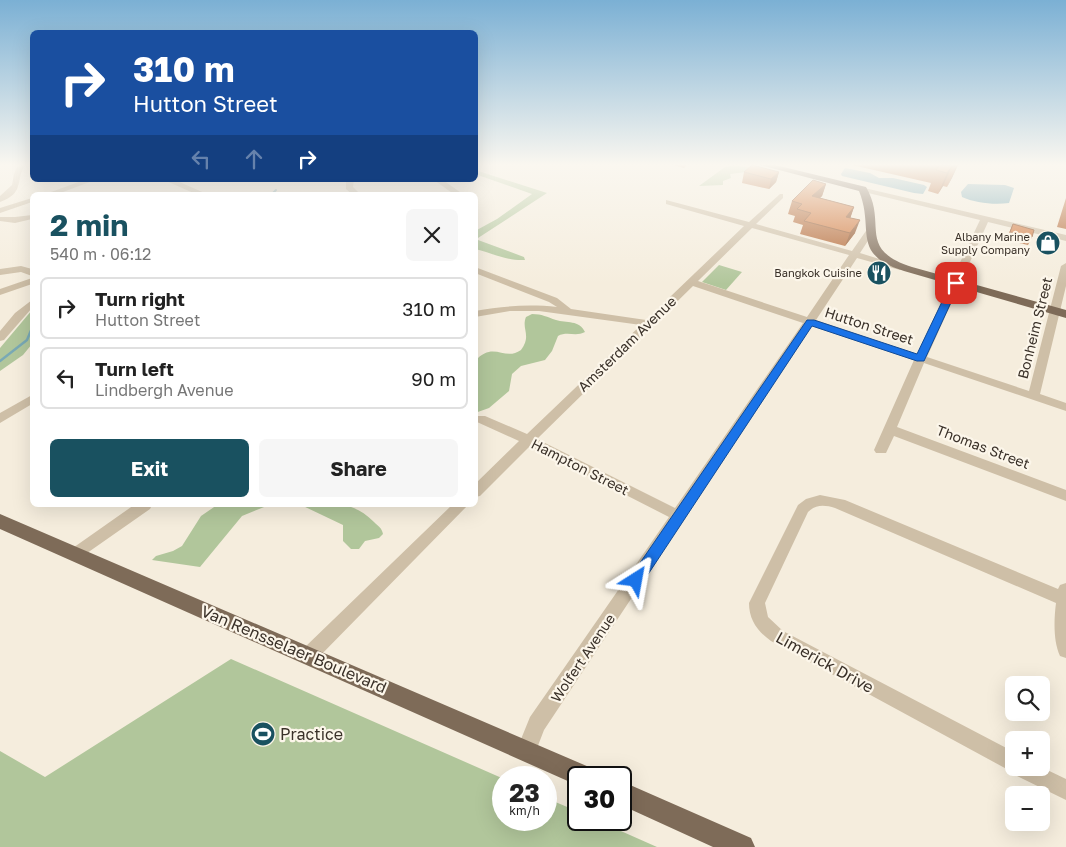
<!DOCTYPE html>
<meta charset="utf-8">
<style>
:root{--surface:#fff;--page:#f6f6f6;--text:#222;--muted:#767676;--line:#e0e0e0;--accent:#195160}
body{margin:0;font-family:"Golos Text",sans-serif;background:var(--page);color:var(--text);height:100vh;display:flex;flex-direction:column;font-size:19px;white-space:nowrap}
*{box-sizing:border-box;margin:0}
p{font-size:16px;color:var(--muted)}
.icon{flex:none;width:28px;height:28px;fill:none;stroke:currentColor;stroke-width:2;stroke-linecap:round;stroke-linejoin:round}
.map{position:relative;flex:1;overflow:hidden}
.side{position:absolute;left:30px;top:192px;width:448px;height:315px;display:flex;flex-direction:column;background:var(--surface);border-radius:8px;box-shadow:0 5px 20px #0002}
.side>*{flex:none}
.hud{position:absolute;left:30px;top:30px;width:448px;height:152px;border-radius:8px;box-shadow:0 5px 20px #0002;background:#1a4fa0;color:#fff;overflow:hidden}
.controls{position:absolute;left:1005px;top:676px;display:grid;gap:10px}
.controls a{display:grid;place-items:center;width:45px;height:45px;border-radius:8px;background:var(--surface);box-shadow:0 5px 20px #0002;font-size:25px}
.speed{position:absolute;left:492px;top:766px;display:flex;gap:10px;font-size:25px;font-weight:700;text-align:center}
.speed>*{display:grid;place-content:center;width:65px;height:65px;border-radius:50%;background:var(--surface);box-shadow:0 5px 20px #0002;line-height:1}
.speed small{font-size:12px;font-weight:400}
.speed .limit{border:2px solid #111;border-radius:8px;background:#fff;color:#111}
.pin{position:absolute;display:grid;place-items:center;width:42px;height:42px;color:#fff;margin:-21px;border-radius:10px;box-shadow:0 2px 8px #0006}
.me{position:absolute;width:55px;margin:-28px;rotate:34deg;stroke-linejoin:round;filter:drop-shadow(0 0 4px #0008)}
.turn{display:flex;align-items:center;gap:18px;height:105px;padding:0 20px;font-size:22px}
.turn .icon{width:65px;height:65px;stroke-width:2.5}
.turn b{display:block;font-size:35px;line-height:42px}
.lanes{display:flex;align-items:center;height:48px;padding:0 20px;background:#0003;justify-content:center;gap:25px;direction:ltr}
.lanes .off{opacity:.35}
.round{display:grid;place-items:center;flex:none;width:52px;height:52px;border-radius:8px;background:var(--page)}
.headline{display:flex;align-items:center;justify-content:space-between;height:85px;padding:0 20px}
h1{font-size:30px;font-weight:700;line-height:38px;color:var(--accent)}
.primary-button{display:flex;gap:10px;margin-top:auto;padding:10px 20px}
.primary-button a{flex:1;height:58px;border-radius:8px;background:var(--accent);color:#fff;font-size:20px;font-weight:700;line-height:58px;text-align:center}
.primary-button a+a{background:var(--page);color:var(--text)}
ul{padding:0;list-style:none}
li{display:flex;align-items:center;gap:15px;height:62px;margin:0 10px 8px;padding:0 10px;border:2px solid var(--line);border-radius:8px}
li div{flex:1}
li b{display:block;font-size:19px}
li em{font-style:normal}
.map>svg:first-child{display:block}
</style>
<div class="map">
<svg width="1066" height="847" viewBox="0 0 1066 847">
<rect width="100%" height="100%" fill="#f5eddd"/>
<path fill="#b1c69b" d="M734,165l17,3 -5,4 -16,2 1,4 -8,3v4l-24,1 26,-19z
M475,170l72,23 -69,45v2l46,17 1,3c-18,1 -33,-7 -50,-11v-18l22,-12 35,-25 -57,-20z
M719,265l23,7 -16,18 -24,-8z
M32,310v34l-9,11 -23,16v-23z
M532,314c10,0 15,3 24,6 10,3 24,0 29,12 -9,5 -18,-1 -27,4l-6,15 -7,9 -24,6 -9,8 -3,17 -20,17 -14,5v-52c19,-21 29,1 46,-11 11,-15 0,-21 5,-33z
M217,505h52l-27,11 -42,51 -48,-7 4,-4 17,-5 9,-5 19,-30z
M301,505c31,0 50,-6 73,17 4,4 8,6 9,12l-4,4 -14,3 -6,8h-8l-8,-8v-16z
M231,659l273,120v41h42v-22l33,14v8h17l61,27h-657v-96l45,26z"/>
<path fill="#79a9b5" d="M845,168l25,5 9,5h14l31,7 3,2 -4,7 -9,-1 -72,-17 -1,-2z
M968,184l37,1 9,3 -5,15c-15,2 -34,0 -47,-6l-1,-5z"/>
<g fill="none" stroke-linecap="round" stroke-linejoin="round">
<path stroke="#79a9b5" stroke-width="2" d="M271,195l5,-5"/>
<path stroke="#79a9b5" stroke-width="2.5" d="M0,361l27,-21 5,-12"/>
<path fill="#cebfa7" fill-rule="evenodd" d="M18,165h7c-10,16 0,28 -25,37v-6l12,-11 2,-11z
M84,180h11l-40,15h-12z
M164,180h11l34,15h-11z
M346,180h8l-1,7 8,8h-8l-7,-6z
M434,180h9l21,15h-9z
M860,187l206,48v6l-78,-19 -61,135 102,34 32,-125 5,-3v23l-26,108 26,9v8l-142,-48 -27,64 169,63v11l-172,-65 -8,17h-10l-2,-3 40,-90 -102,-34 -268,404 -10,26 -7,3 -7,-3 -3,-7 13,-32 139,-200 -139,-71 -50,50 -5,1v-13l44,-43 -42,-19 -2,-3 2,-3h8l42,18 114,-109 -102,-14h-29l-35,6v-6c28,-5 54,-7 82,-4l-8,-5 -74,-29v-6l82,31 14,11 75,11 98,-94 -78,-22v-4l83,22 31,-28h3v4l-27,26 96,27 16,-23h6l1,2 -15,23 45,14 -5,3 -43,-12 -41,62 101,34 63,-134 -120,-29zM752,228l97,27 -42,62 -109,-36zM693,286l110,37 -128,185 -138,-69z
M32,198v4l-32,11v-5z
M32,215v4l-17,4 -15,-2v-4h15z
M21,266l11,3v7l-11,-4 -21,3v-6z
M32,278v6l-32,11v-6z
M32,300v8l-28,32 -4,1v-10l15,-18z
M32,395v9l-32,19v-10z
M820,495l25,5 213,89 2,-4 6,-2v75l-6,-2c-7,-15 -6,-37 -4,-53l-221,-95c-10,-3 -19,-4 -27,4l-43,91 3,14 15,14 231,121v16l27,-1 25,12v21l-51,-25 -1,-2 -243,-132c-13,-9 -22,-21 -22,-38l49,-98 8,-6z
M134,505h18l-2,4 -70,49 -5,2 -5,-2 -3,-4 3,-4z
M452,505h16l-153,156 -6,2 -6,-2 -3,-6 3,-6z"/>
<path fill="#7e6b58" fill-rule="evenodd" d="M760,165h15l91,22c22,37 -10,62 46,80l154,43v8l-162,-47c-54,-17 -29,-41 -45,-80z
M0,514l596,256 4,8h-21v8l-579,-257z
M621,781l130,57 4,9h-42l-92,-42z"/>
</g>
<path fill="#b46836" d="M673,165h14l-3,3z
M852,165h106l-11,22 -4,-1 -5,8 -10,-3 3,-8z
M744,172h35l-3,10 -7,7 -27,-6z
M826,184l-4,12 -2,2 34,9 -4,11 5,15 -10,13 -45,-12 3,-9 -10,-3 2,-6 -7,-2 4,-13z
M1066,198v31l-9,-2z
M1013,224l19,13 -4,8 -22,-5z"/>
<path fill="#92552c" d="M957,165h1l-6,13 -5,9z
M952,166l-9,20 -5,8 9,-21z
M779,172l-3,10 -7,7 2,-10z
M826,184l-4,12 -14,13 4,-13z
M854,207l-4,12 -4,-2z
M860,220l-5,13 -10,13 5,-13z"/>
<path fill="#d1793f" stroke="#92552c" d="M752,165l27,7 -8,7 -27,-7z
M940,165h17l-1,1h-4l-5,7 -11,-3z
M813,180l13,4 -14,12 42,11 -8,10 14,3 -10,13 -46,-12 7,-8 -14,-4 5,-5 -10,-3z
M1013,224l21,6 -2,7 -22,-5z"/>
<linearGradient id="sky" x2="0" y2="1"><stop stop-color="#7bb0d4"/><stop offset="0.58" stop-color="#faf7f0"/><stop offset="1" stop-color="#faf7f0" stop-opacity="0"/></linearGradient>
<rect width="1066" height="284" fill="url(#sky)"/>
<path fill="#1a73e8" stroke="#114b97" d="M956,280l4,3 -36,78h-7l-105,-35 -171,259 -5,1 -5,-1 -3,-5 3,-4 176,-256h7l103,34 34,-71z"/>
<defs>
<symbol id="shop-disc" viewBox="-11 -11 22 22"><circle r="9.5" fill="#195160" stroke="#fcf6ea"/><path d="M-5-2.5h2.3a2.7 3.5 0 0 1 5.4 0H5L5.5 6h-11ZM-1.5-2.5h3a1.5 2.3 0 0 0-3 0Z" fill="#fff"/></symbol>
<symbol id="restaurant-disc" viewBox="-11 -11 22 22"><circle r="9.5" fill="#195160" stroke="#fcf6ea"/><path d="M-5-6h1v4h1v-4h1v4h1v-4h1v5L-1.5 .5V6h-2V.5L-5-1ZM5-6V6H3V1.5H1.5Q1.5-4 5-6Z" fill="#fff"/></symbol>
<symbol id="stadium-disc" viewBox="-11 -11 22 22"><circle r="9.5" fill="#195160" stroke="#fcf6ea"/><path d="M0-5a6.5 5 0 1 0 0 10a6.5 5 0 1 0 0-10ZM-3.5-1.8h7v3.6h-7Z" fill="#fff"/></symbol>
</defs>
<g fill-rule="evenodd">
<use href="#shop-disc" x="1034" y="229" width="28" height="28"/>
<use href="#restaurant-disc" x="865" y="259" width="28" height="28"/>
<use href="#stadium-disc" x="249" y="720" width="28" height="28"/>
</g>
<g text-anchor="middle" stroke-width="4.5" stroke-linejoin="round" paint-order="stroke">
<g font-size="11" fill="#3a3129" stroke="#fcf6ea" text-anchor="end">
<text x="1030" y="241">Albany Marine<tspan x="1030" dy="13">Supply Company</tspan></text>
<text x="862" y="277">Bangkok Cuisine</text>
</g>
<g font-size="14" fill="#3a3129" stroke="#fcf6ea">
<text transform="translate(869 326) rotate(18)" y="5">Hutton Street</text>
<text transform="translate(1035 328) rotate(-76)" y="5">Bonheim Street</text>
<text transform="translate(627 344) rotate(-44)" y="5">Amsterdam Avenue</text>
<text transform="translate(983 447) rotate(21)" y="5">Thomas Street</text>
<text transform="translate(580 467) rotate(27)" y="5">Hampton Street</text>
<text transform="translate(583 658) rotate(-56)" y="5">Wolfert Avenue</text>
</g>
<g font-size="16" fill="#3a3129" stroke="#fcf6ea">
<text transform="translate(294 649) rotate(23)" y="6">Van Rensselaer Boulevard</text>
<text transform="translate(825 662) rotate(29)" y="6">Limerick Drive</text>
</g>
<g font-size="16" fill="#3a3129" stroke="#fcf6ea" text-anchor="start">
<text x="280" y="740">Practice</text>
</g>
</g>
</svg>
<div class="controls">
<a><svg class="icon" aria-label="search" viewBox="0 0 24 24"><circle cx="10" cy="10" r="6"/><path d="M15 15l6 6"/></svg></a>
<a>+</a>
<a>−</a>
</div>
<div class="speed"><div>23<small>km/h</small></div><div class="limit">30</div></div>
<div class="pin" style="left:956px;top:283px;background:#d93025"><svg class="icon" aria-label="arrive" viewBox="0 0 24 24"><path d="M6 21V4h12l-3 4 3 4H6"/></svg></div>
<svg class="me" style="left:636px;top:580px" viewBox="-20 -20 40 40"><path d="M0-17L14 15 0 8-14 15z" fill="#1a73e8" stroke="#fff" stroke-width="4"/></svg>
<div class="hud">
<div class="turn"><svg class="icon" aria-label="right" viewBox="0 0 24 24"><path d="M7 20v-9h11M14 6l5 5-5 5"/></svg><div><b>310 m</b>Hutton Street</div></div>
<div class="lanes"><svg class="icon off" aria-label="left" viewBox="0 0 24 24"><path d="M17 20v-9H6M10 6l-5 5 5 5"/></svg><svg class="icon off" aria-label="ahead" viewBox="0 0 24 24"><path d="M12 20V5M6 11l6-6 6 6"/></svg><svg class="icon" aria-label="right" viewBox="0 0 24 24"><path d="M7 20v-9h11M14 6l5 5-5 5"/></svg></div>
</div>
<section class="side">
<div class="headline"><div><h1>2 min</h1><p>540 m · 06:12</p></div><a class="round"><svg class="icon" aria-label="close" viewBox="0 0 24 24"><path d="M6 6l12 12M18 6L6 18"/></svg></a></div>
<ul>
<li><svg class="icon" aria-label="right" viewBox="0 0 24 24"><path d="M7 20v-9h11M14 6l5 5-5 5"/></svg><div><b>Turn right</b><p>Hutton Street</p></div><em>310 m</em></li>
<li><svg class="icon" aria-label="left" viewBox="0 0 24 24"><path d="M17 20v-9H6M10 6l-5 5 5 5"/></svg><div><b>Turn left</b><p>Lindbergh Avenue</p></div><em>90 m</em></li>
</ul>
<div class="primary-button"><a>Exit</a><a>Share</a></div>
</section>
</div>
